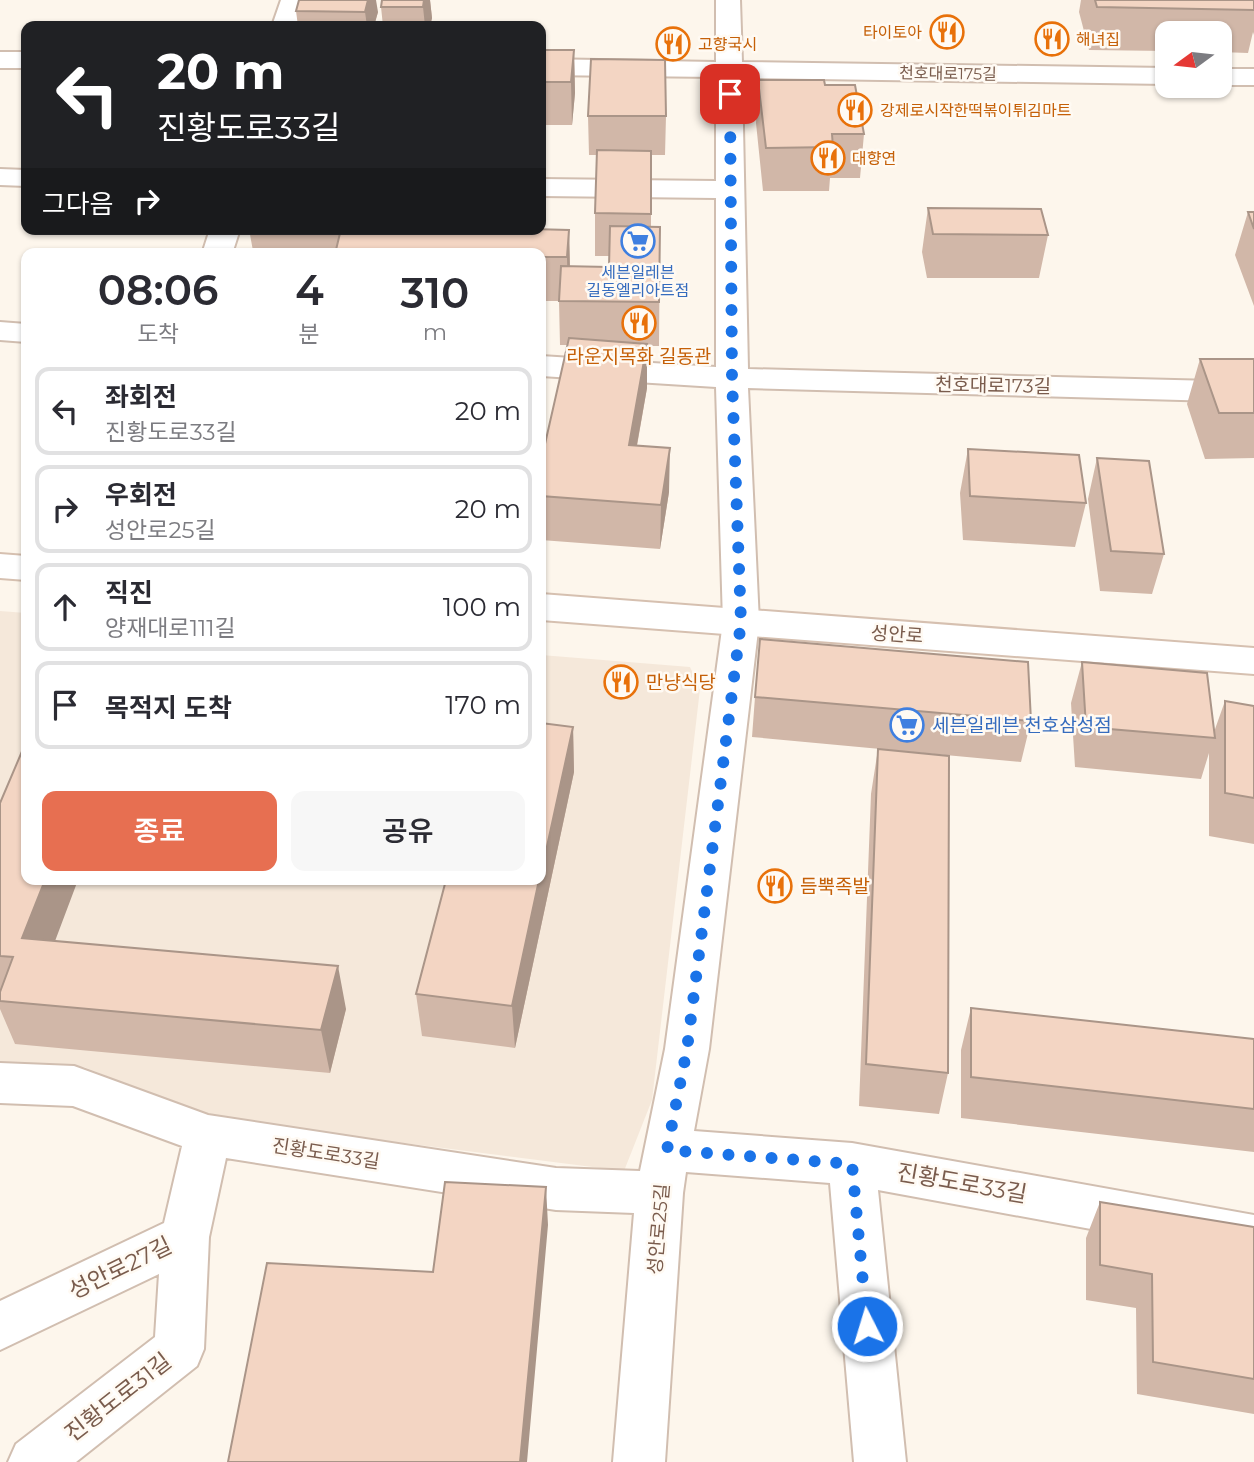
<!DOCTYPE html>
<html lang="ko">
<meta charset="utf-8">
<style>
:root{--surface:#fff;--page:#f7f7f7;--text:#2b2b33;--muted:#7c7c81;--line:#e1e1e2;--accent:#e76f51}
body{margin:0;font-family:Montserrat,"Noto Sans KR",sans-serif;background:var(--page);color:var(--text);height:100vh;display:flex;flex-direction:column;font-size:26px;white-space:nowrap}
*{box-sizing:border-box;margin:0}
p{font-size:23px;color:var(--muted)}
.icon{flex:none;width:38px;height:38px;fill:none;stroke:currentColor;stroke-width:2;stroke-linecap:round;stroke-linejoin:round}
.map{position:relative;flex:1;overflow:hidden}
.panel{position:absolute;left:21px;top:248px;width:525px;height:637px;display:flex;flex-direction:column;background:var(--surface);border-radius:14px;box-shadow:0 2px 5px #0004}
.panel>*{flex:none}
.guide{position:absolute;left:21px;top:21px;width:525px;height:214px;border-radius:14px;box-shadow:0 2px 5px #0004;background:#202124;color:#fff;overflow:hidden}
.needle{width:46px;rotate:255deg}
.tools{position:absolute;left:1155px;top:21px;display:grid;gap:14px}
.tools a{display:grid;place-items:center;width:77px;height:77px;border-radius:14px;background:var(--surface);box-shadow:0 2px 5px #0004;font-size:35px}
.pin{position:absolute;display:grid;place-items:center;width:60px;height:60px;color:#fff;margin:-30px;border-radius:14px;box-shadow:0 4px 10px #0006}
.me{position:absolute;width:77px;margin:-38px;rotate:355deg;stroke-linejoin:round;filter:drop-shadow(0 0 5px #0008)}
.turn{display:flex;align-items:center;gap:24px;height:147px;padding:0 21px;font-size:32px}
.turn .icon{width:91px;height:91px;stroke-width:2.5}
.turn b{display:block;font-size:49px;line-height:60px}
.then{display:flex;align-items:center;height:66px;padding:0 21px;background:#0003;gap:14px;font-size:26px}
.eta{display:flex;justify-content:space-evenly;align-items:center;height:119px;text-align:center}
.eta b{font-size:42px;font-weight:600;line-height:49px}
.action{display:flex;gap:14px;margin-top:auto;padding:14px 21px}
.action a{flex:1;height:80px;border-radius:14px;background:var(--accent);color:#fff;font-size:28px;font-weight:600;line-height:80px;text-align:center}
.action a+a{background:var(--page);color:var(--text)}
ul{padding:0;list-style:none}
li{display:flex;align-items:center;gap:21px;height:88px;margin:0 14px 10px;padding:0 7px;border:4px solid var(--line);border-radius:14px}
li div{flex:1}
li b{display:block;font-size:26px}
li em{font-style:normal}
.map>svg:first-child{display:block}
</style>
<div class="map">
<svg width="1254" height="1462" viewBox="0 0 1254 1462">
<rect width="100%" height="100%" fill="#fdf6ec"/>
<path fill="#f5e8da" d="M0,611l26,2v267h515v-225l149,12 10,22 -48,411 -28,71 -410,-52 -130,-52 -84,-5z"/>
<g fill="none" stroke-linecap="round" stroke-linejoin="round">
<defs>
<path id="minor" d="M281,0h24l-7,26h-26z
M716,0h24l2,62 425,6v16l-425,-6 6,291 506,13v20l-506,-14 11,234 -50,427 -15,82 158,12 402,72v44l-376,-69 28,272h-52l-24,-279 -144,-11 -3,21 -18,269h-52l21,-249 -78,-3 -330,-52 -17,79 -5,112 -7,17 -121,96h-68l8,-18 139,-107 4,-63 -159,76v-49l164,-78 18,-77 -109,-40 -73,-3v-40l74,3 134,49 348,53 84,3 25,-122 58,-427 -7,-235 -175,-11v-20l175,11v-169l-175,-2v-17l175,2v-104l-175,-2v-16l175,3z
M0,52h26v16h-26z
M1220,69h34v16h-34z
M0,169l26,1v16l-26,-1z
M210,229h30l-8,25h-30z
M0,322l26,2v18l-26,-2z"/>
<path id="secondary" d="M0,554l26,2v24l-26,-2z
M541,594l713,54v26l-713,-54z"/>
</defs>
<use href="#minor" stroke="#d1beb0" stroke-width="4"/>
<use href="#secondary" stroke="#d6c0b0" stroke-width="4"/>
<use href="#minor" fill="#fff" fill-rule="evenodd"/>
<use href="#secondary" fill="#fff" fill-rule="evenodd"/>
</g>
<path fill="#d1b7a8" d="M382,0h48l2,18 -2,8h-47l-2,-19z
M1081,0h173v35l-1,-3 -5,21 -28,-1v-19h-53v18l-78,-1 -10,-38z
M296,11l82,1 -4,14h-76z
M541,50h33l1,43 -3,32h-31z
M758,80l67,5 39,49 -4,44h-30l-1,13h-66l-7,-68z
M588,116h78l-1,39h-14v71l9,1 -1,119h-12v42l-10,58 32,46 -9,57 -119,-9v-96h4l23,-99h-8l-1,-44h-18v-47l-206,-1 -82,-2 -4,-22 320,1 1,36 39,1v-11h-14v-43l2,-58h-8z
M928,208l120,27 -9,43h-112l-5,-26z
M1248,212h6v94l-19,-51z
M1200,359h54v99l-49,1 -18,-55z
M968,449l118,54 -11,44 -112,-7 -3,-47z
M1097,458l67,96 -12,40 -52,-3 -12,-92z
M1082,662l132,70 11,-31 29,5v138l-45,-8v-83l-8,26 -126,-12 -4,-64z
M755,697l276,24 -10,41 -269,-25z
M573,727l1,45 -59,276 -93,-12 -6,-42z
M878,749l70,324 -9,41 -80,-8 12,-312z
M0,803l55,138 291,68 -16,64 -315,-29 -15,-35z
M971,1008l283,31v113l-293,-34v-68z
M1100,1202l154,25v187l-117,-20 -1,-86 -50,-8v-62z"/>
<path fill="#aa9588" d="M368,0h8l2,12 -4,14h-7l-2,-14z
M424,0h6l2,18 -2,8h-5l-2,-19z
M574,50l1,43 -3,32 -1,-43z
M569,230l1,43 -2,28 -1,-44z
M647,344v44l-18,101v-44z
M670,448l-1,44 -9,57 1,-44z
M573,727l1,45 -59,276 -3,-42 27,-126h2v-6z
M45,880h33l-38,101 -18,-43z
M338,966l8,43 -16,64 -9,-43z
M546,1187l2,38 -21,237h-7z"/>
<path fill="#f3d5c3" stroke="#aa9588" stroke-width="2" d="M299,0h69l-3,12 -69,-1z
M382,0h42l-1,7h-42z
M1095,0h159v10l-157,-3z
M541,50h33l-3,32h-30z
M591,59l74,1 1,56h-78z
M758,80h66l1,5h30l9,49h-32l1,13 -67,1z
M597,150l54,1v63l-56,-1z
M928,208l113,1 7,26 -115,-1z
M1248,212h6v17z
M610,226l50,1 -1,75 -100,-1 2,-35 48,1z
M341,229h191l37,1 -2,27h-26v-3h-206z
M569,338l78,6 -18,101 41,3 -9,57 -120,-9v-52h4z
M1200,359h54v54h-35z
M968,449l111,6 7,48 -116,-7z
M1097,458l52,3 15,93 -53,-3z
M760,639l268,23 3,59 -276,-24z
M1082,662l125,11 8,65 -129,-11z
M1225,701l29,5v92l-29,-5z
M541,723l32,4 -32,147z
M26,742v138h19l-23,58 316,28 -17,64 -321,-29v-9l13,-35 -13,-1v-153z
M878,749l71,7 -1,317 -82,-9z
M446,880h93l-27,126 -96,-12z
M971,1008l283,31v70l-283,-32z
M445,1182l101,5 -26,275h-292l39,-199 166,9z
M1100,1202l154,25v152l-101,-17 -1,-88 -52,-9z"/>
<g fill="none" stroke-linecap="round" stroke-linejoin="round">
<path stroke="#1a73e8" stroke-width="12" stroke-dasharray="0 21.6" d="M730,94l2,284 9,244 -54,427 -20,101 185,14 15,162"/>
</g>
<defs>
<symbol id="restaurant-ring" viewBox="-11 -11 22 22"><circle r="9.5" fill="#fffaf3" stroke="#e8710a" stroke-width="1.5"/><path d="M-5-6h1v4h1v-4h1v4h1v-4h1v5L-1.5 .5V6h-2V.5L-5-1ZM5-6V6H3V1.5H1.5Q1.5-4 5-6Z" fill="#e8710a"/></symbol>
<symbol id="supermarket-ring" viewBox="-11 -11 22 22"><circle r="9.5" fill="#fffaf3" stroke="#3f7fe0" stroke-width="1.5"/><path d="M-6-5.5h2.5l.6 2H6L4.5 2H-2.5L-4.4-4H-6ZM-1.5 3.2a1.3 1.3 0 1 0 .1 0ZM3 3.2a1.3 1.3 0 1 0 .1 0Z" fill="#3f7fe0"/></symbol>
</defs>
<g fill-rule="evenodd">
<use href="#restaurant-ring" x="928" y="13" width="38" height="38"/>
<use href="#restaurant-ring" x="1033" y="20" width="38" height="38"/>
<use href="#restaurant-ring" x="654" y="25" width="38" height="38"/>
<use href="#restaurant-ring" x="836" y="91" width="38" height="38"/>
<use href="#restaurant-ring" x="809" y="139" width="38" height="38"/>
<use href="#supermarket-ring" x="619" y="222" width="38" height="38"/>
<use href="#restaurant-ring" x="620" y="304" width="38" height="38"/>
<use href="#restaurant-ring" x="602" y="663" width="38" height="38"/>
<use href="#supermarket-ring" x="888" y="706" width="38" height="38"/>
<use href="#restaurant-ring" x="756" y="867" width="38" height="38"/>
</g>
<g text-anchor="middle" stroke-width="5" stroke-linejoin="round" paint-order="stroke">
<g font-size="16" fill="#c56008" stroke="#fffaf3" text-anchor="start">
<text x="922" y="38" text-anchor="end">타이토아</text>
<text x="1076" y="45">해녀집</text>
<text x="698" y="50">고향국시</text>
<text x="880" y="116">강제로시작한떡볶이튀김마트</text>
<text x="852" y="164">대향연</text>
</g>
<g font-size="16" fill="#7a5c4d" stroke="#fffaf3">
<text transform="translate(948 73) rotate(1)" y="6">천호대로175길</text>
</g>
<g font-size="16" fill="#366cbe" stroke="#fffaf3">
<text x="638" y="278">세븐일레븐<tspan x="638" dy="18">길동엘리아트점</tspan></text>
</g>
<g font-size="19" fill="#c56008" stroke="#fffaf3" text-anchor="start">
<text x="639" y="363" text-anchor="middle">라운지목화 길동관</text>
<text x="646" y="689">만냥식당</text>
<text x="800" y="893">듬뿍족발</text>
</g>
<g font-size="19" fill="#7a5c4d" stroke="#fffaf3">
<text transform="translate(993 385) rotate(1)" y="7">천호대로173길</text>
<text transform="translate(897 634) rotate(4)" y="7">성안로</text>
<text transform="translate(326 1153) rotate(9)" y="7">진황도로33길</text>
<text transform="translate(658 1229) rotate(-85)" y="7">성안로25길</text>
</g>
<g font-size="19" fill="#366cbe" stroke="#fffaf3" text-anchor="start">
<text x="932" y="732">세븐일레븐 천호삼성점</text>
</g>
<g font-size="23" fill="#7a5c4d" stroke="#fffaf3">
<text transform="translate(962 1183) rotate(10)" y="8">진황도로33길</text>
<text transform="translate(120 1268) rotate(-26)" y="8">성안로27길</text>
<text transform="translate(118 1397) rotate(-38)" y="8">진황도로31길</text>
</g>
</g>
</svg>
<div class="tools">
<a><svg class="needle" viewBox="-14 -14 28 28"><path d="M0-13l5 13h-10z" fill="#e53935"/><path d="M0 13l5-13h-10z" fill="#7c7c81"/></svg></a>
</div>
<div class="pin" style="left:730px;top:94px;background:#d93025"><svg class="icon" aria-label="arrive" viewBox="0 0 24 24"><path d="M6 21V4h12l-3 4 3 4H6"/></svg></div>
<svg class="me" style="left:867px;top:1326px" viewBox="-20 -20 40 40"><circle r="17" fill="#1a73e8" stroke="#fff" stroke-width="3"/><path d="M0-11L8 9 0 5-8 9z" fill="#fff"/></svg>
<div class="guide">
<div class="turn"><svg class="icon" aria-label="left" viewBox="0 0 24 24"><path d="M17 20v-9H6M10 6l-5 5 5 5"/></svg><div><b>20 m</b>진황도로33길</div></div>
<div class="then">그다음<svg class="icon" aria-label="right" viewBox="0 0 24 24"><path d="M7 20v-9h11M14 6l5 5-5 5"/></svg></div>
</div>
<section class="panel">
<div class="eta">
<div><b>08:06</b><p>도착</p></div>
<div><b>4</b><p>분</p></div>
<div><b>310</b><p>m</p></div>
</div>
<ul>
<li><svg class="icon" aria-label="left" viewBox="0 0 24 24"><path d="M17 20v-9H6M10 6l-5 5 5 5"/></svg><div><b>좌회전</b><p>진황도로33길</p></div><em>20 m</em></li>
<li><svg class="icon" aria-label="right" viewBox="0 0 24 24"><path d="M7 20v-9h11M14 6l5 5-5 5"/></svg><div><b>우회전</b><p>성안로25길</p></div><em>20 m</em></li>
<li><svg class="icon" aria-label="ahead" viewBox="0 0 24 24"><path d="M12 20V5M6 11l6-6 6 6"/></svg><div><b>직진</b><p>양재대로111길</p></div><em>100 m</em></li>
<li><svg class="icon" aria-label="arrive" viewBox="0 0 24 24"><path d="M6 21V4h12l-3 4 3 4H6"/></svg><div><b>목적지 도착</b></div><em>170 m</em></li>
</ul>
<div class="action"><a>종료</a><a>공유</a></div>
</section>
</div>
